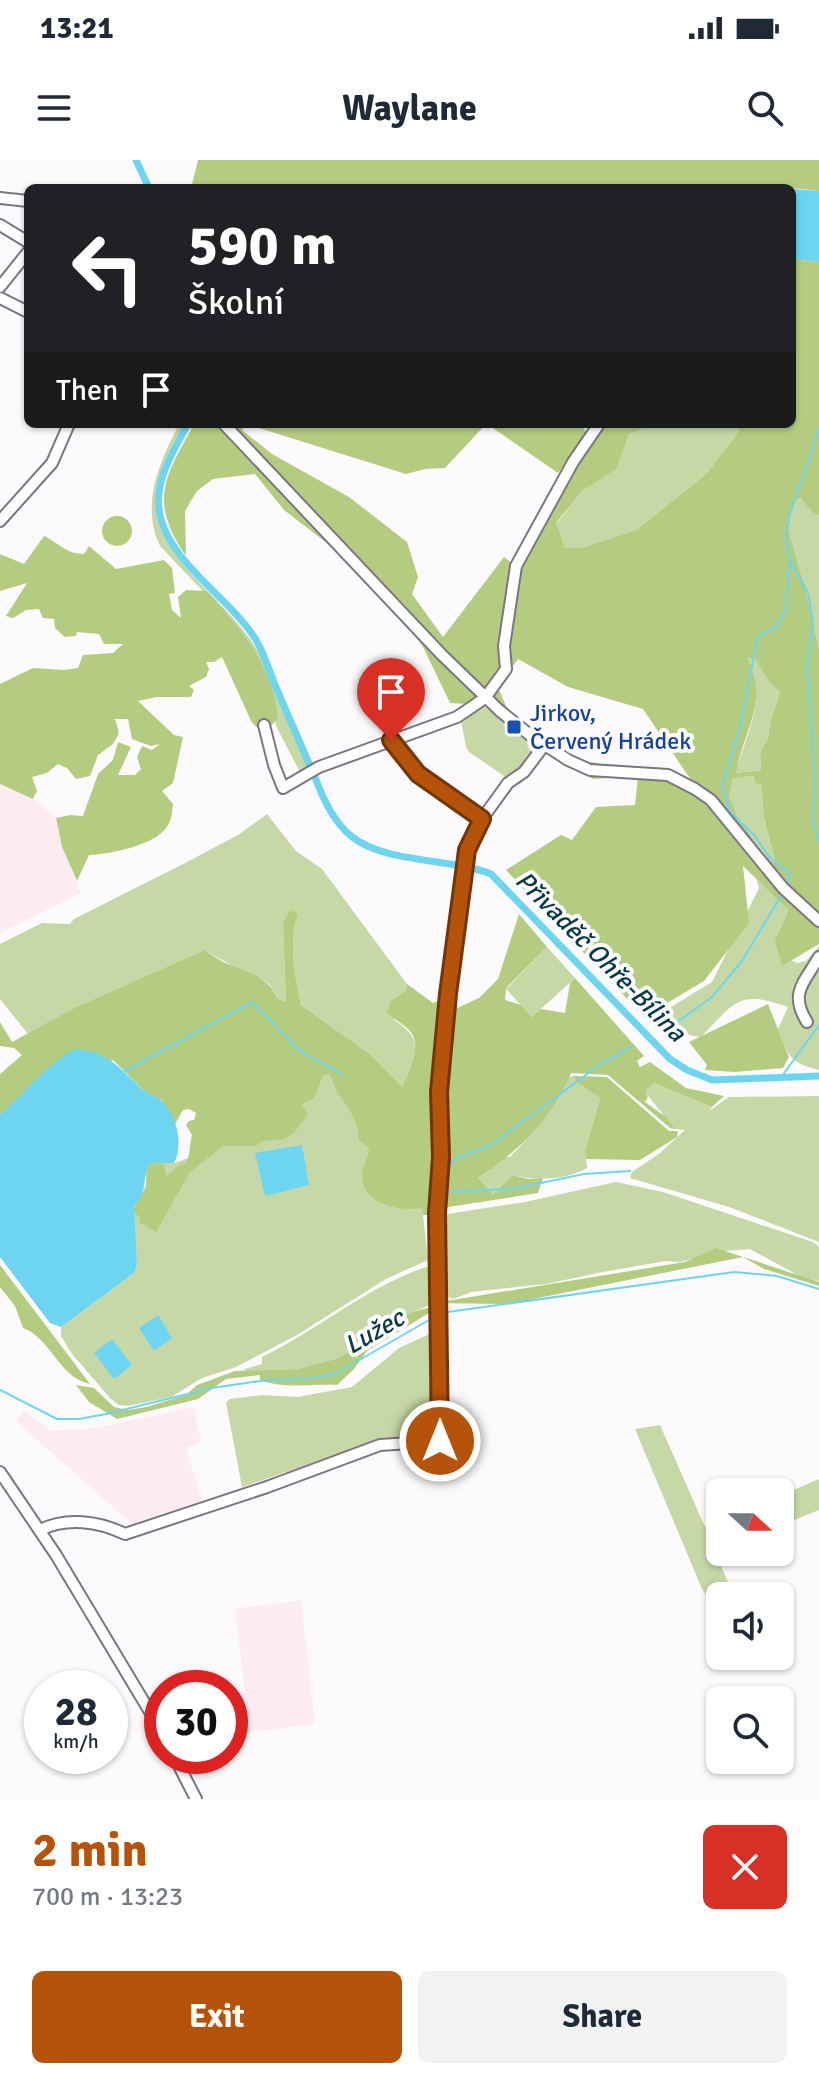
<!DOCTYPE html>
<meta charset="utf-8">
<style>
:root{--surface:#fff;--page:#f2f2f3;--text:#1f2937;--muted:#747a83;--accent:#b45309}
body{margin:0;font-family:Signika,sans-serif;background:var(--page);color:var(--text);height:100vh;display:flex;flex-direction:column;font-size:30px;white-space:nowrap}
*{box-sizing:border-box;margin:0}
p{font-size:26px;color:var(--muted)}
.icon{flex:none;width:44px;height:44px;fill:none;stroke:currentColor;stroke-width:2;stroke-linecap:round;stroke-linejoin:round}
.map{position:relative;height:1639px;overflow:hidden}
.panel{display:flex;flex-direction:column;background:var(--surface);flex:1}
.panel>*{flex:none}
.top-card{position:absolute;left:24px;top:24px;width:772px;height:244px;border-radius:12px;box-shadow:0 2px 6px #0004;background:#202124;color:#fff;overflow:hidden}
.needle{width:52px;rotate:111deg}
.controls{position:absolute;left:706px;top:1318px;display:grid;gap:16px}
.controls a{display:grid;place-items:center;width:88px;height:88px;border-radius:12px;background:var(--surface);box-shadow:0 2px 6px #0004;font-size:40px}
.speed{position:absolute;left:24px;top:1510px;display:flex;gap:16px;font-size:40px;font-weight:700;text-align:center}
.speed>*{display:grid;place-content:center;width:104px;height:104px;border-radius:50%;background:var(--surface);box-shadow:0 2px 6px #0004;line-height:1}
.speed small{font-size:20px;font-weight:400}
.speed .limit{border:12px solid #d22;background:#fff;color:#111}
.pin{position:absolute;display:grid;place-items:center;width:68px;height:68px;color:#fff;margin:-82px -34px;border-radius:50% 50% 50% 0;rotate:-45deg;box-shadow:0 0 8px #0007}
.pin .icon{rotate:45deg}
.me{position:absolute;width:88px;margin:-44px;rotate:0deg;stroke-linejoin:round;filter:drop-shadow(0 0 6px #0008)}
.turn{display:flex;align-items:center;gap:28px;height:168px;padding:0 32px;font-size:36px}
.turn .icon{width:104px;height:104px;stroke-width:2.5}
.turn b{display:block;font-size:56px;line-height:68px}
.then{display:flex;align-items:center;height:76px;padding:0 32px;background:#0003;gap:16px;font-size:30px}
.round{display:grid;place-items:center;flex:none;width:84px;height:84px;border-radius:12px;background:var(--page)}
.headline{display:flex;align-items:center;justify-content:space-between;height:136px;padding:0 32px}
h1{font-size:48px;font-weight:700;line-height:60px;color:var(--accent)}
.action{display:flex;gap:16px;margin-top:auto;padding:16px 32px}
.action a{flex:1;height:92px;border-radius:12px;background:var(--accent);color:#fff;font-size:32px;font-weight:700;line-height:92px;text-align:center}
.action a+a{background:var(--page);color:var(--text)}
.status{display:flex;justify-content:space-between;align-items:center;height:56px;padding:0 40px;background:var(--surface);direction:ltr}
.status svg{height:22px;fill:currentColor}
header{display:flex;justify-content:space-between;align-items:center;height:104px;padding:0 32px;background:var(--surface);font-size:36px;font-weight:700}
.map>svg:first-child{display:block}
</style>
<div class="status"><b>13:21</b><svg viewBox="0 0 49 12"><path d="M0 12V9h3v3zM5 12V6h3v6zM10 12V3h3v9zM15 12V0h3v12zM26 1h20v11H26zM47 4h2v5h-2z"/></svg></div>
<header><svg class="icon" aria-label="menu" viewBox="0 0 24 24"><path d="M4 6h16M4 12h16M4 18h16"/></svg>Waylane<svg class="icon" aria-label="search" viewBox="0 0 24 24"><circle cx="10" cy="10" r="6"/><path d="M15 15l6 6"/></svg></header>
<div class="map">
<svg width="819" height="1639" viewBox="0 0 819 1639">
<rect width="100%" height="100%" fill="#fcfafd"/>
<path fill="#fcecf1" d="M0,624l33,15 23,19 6,29 19,46 -81,40z
M193,1247l8,35 -15,6 16,53 -71,22 -115,-102 9,-10 25,20 47,-3z
M301,1440l14,124 -65,8 -15,-123z"/>
<path fill="#c7d8a7" d="M179,264h5c-7,15 -16,29 -22,44 -29,75 51,118 88,171 24,34 40,89 58,129l-8,4 -23,-44 -24,-71 -36,-51 -57,-60c-20,-42 0,-84 19,-122z
M655,264h82l2,7 -33,43 -70,56 -55,18h-16l-9,-24 26,-33 33,-22 14,-35z
M802,338l10,14 7,4v133l-12,-54 -20,-71 7,-22z
M748,497h7l15,26 10,9 -10,30 -2,16 -8,14 1,18 -26,3c13,-42 32,-74 13,-116z
M482,545l53,39c-5,16 -12,25 -28,34l-38,-26 -3,-5 -5,-27z
M754,616l7,7 3,35 11,43 -4,2 -33,-44 -9,-23 4,-19z
M267,654l29,37 26,18 85,115v6l-15,10 2,20c34,22 20,35 8,68l-32,-34 -69,-49c-6,-29 -13,-63 -3,-91l-15,9 3,79 -8,-3 -7,-13 -13,-10 -16,-5 -38,-21 -126,56 -50,28 -28,-35v-55l42,-21 28,1 4,-5 111,-56 53,-28z
M754,710l47,40 -14,48 10,5 9,-2 13,-15v124c-30,-8 -30,-13 -41,-41l10,-22c-50,-18 -53,-5 -87,30 -29,-3 -24,-15 -45,-21l56,-34 47,-94z
M547,787l28,31 -43,39 -26,-28z
M340,892l80,136 8,72 -42,19 -89,56 -61,32 -34,11 -31,19 -43,9 -9,-1 -8,-6 -39,-45 -11,-18v-9l73,-54 3,-8 -4,-59 13,-20v-15l4,-8h24l49,-17z
M574,916l1,5 25,17 -15,53 2,17c-21,12 -50,13 -74,7l-20,19 -15,-16 13,-9 -42,-18 61,6c23,-24 47,-49 59,-80z
M654,923l58,24 -3,4 20,-14 90,-1v146l-90,-35 -99,-29 2,-6 28,-19 25,-23 -10,-1 -31,-38z
M616,1022l47,10 150,50 6,5v34l-16,-3 -53,-29 -25,2 -45,11 -14,-1 -63,11 -57,12 -75,8 -18,7 -5,-2 -1,4 -6,-86 84,-13z
M426,1107l6,1 4,5 -2,30 -43,19 -34,26 -22,11 -39,10 -49,2 -3,-2 18,-5v-7c56,-27 104,-70 164,-90z
M438,1170l-4,103 -55,7 -137,47 -16,-84 4,-4 33,-4 34,2 55,-10 47,-39z
M660,1265l45,102 15,-6v31h4l-5,9 11,26 -10,8h-14l-4,-6 -67,-160z
M819,1319v31l-39,16v-30z"/>
<path fill="#b4cc80" fill-rule="evenodd" d="M198,0h621v31l-27,-3h-601z
M792,99l27,3v254l-7,-4 -11,-14 -7,4 -7,22 20,71 12,54v295l-37,22 -7,-25 14,-31 -46,-44 6,57 -45,58 -60,36 -138,-147 55,-35 11,5 24,-33 39,-2 3,-29 -45,3 -49,-29 -59,-45 -35,-2 -27,-56 -28,-37 -1,-15 -110,-85 -29,-36 -42,5 -16,12 -12,20 1,45c-38,-55 -21,-79 8,-132h53l-5,6 30,24 77,43 58,45 11,35 -6,17 31,43 61,-80 15,11 55,-98 30,-46h51l-26,10 -13,35 -34,22 -26,32 9,25h16l55,-18 70,-56 33,-43 -2,-7h55zM748,498h7l15,25 10,9 -10,30 -2,16 -8,14 1,18 -25,3c8,-44 33,-70 12,-115zM518,499l50,28 75,22 48,71 -117,-21 -65,-46 -11,-26zM754,616l2,8h5l3,34 11,43 -5,2 -32,-45 -9,-22 4,-18z
M262,264h224l-41,44 -20,1 -19,5 -147,-46z
M487,264h96l3,11 -28,38z
M102 371a15 15 0 1 1 30 0a15 15 0 1 1-30 0Z
M44,376c15,7 22,18 40,18l5,-8 27,23 48,-9 8,8 3,25 -6,1 3,16 9,8 -3,-21 8,-7 21,1c33,36 67,76 71,127l-8,9 -10,3 -8,-7 -30,-66 -8,5h-8l3,7 -3,8 -17,9 5,4 -3,7h-34l-19,4 36,34 9,2 -10,46 -11,8 11,13c-1,6 -1,14 -4,19 -9,22 -59,31 -80,32l-12,26 -15,-34 -6,-29 14,-3 13,1 15,-42 15,-14 5,-18 13,5 -13,28h17l6,-6 -4,-12 5,-11 10,4 8,-6 -9,2 -19,-7 -4,-20h-13l4,14 -6,11 -15,11 -8,21 -14,3 -9,-11 -9,-4 -11,9 -15,4 5,14 -4,8 -33,-15v-100l33,-16 31,2 14,-2 5,-13 30,-2 10,-9h-19l-5,-10 -22,-2 -1,4 -11,1 -10,-9 -1,-9 -11,-1 -4,-9 -13,1 -13,8 -7,-2 21,-33 -27,8v-37l24,10z
M290,750l8,4c-10,28 -3,62 3,91l69,49 32,33c7,-18 23,-44 5,-59 -7,-6 -14,-9 -20,-16l5,-12 15,-10v-6l26,19 5,-2 -1,10 5,4 37,-17 19,-19 21,-65 28,33 -41,41 -1,12 16,5 11,12 9,-8 24,4 5,-30 5,-5 69,78 -7,5 3,6 10,-5 36,26 38,8 -12,11 -58,-24 -9,8 3,6 -3,5 21,15 9,12 -5,-1 -62,-53 -37,-2c-18,46 -53,78 -93,105l15,16 20,-19 15,4 15,-1 -5,15 -96,15 -8,7h-11l-1,-7c-23,4 -62,-4 -60,-35 1,-9 7,-16 7,-25l-10,-8c1,-17 -12,-34 -21,-47 -4,-6 -5,-13 -9,-19l-6,1 -9,23 -12,6 6,10 -14,19 -9,6 -23,2 -7,5h-32l-33,26 -34,60 -17,-10 1,-5 -7,-5c2,-10 11,-17 13,-27 2,-9 -1,-13 4,-22l14,1 2,12 14,-11 6,-2c5,-9 3,-18 6,-28l-6,-10 3,-4 5,-1 2,-7 -7,-4 -6,1 -8,14 -14,-24 -15,-7 -33,-33 -88,33 -25,22v-41l22,-19 -8,-7 -14,-2v-24l12,20 66,-36 126,-56 19,12 35,14 13,11 7,12 8,3 -3,-79z
M768,844l21,53 -6,11 -48,4 -30,-2 2,-5 -18,-23z
M574,916l33,1 62,54h9l-1,6 -37,23 -54,-1 -1,-8 15,-53 -25,-17z
M716,1088l103,34v4l-55,-17 -21,-12 -235,47 -74,-1 251,-41z
M0,1105l90,119c-32,-7 -38,-45 -67,-56l-8,-22 -15,-19z
M438,1145l1,7 -10,1 -62,38 -13,18 -17,16c-25,-1 -54,4 -77,-5v-5l-34,4 -28,20 -81,20 -28,-17 -13,-17 18,3 20,19 14,3 18,-3 40,-12 11,-10 38,-14 61,-2 39,-10 22,-11 34,-26 18,-9z"/>
<path fill="#6dd5f0" d="M792,29l27,2v71l-27,-3z
M75,889c36,4 43,18 68,41 5,4 11,6 16,9 18,14 25,45 15,64h-24c-9,17 -1,27 -16,43l3,59 -3,8 -73,54 -11,-4 -50,-66v-142c25,-22 45,-50 75,-66z
M302,985l7,40 -44,11 -10,-43z
M158,1155l14,23 -18,13 -15,-23z
M112,1179l20,26 -18,14 -20,-26z"/>
<g fill="none" stroke-linecap="round" stroke-linejoin="round">
<path stroke="#6dd5f0" stroke-width="2" d="M790,400l18,33 5,29 -6,45 8,116 -2,40 6,19
M787,725l3,-11 -20,-16 -16,-23 -24,-23 -8,-27 18,-57 17,-88 4,-6 15,-6 10,-19 4,-50 -4,-23 4,-22 29,-85
M668,869l44,-32 30,-36 40,-67
M125,911l127,-69 48,49 43,24
M782,916l37,-51
M444,1012l10,-12 39,-16 109,-81 29,-16
M428,1032l7,-1
M441,1032l71,-3 72,-15 46,-3
M441,1153l293,-41 43,4 42,13
M0,1230l57,29h22l27,-5 106,-26 48,-7 53,-3 22,-4 101,-58"/>
<path stroke="#6dd5f0" stroke-width="7" d="M136,0l13,28
M188,264c-15,28 -35,58 -28,91 10,48 71,84 96,125 8,13 13,30 19,45 13,30 26,60 39,90 9,23 18,45 37,61 32,27 100,22 140,38l179,185 17,11 25,10 107,-4"/>
<defs>
<path id="minor" d="M0,38l28,3
M0,65l28,17
M0,127l28,-35
M0,138l28,14
M224,264l218,231 58,56 30,24 38,25 22,10 78,5 27,14 16,11 72,88 36,33
M0,361l52,-58 17,-39
M264,565l10,40 9,23 36,-21 138,-50 28,-19 21,-29 -2,-23 12,-80 57,-104 26,-38
M391,580l27,34 64,45
M807,862c-18,-29 -3,-39 12,-65
M0,1312l56,83 106,177
M40,1370c27,-13 58,-9 85,4l142,-47 113,-42 60,-4 -3,-228 4,-56 -2,-65 9,-98 16,-121 3,-23 15,-31 26,-36 16,-11 21,-28
M174,1596l22,43"/>
</defs>
<use href="#minor" stroke="#7b7682" stroke-width="14"/>
<use href="#minor" stroke="#fff" stroke-width="10"/>
</g>
<g fill="none" stroke-linecap="round" stroke-linejoin="round">
<defs>
<path id="route" d="M391,580l27,34 64,45 -15,31 -3,23 -16,121 -9,98 2,65 -4,56 3,228"/>
</defs>
<use href="#route" stroke="#753606" stroke-width="20"/>
<use href="#route" stroke="#b45309" stroke-width="14"/>
</g>
<rect fill="#1a4fb4" stroke="#fcfafd" stroke-width="3" x="506" y="559" width="16" height="16" rx="4"/>
<g text-anchor="middle" stroke-width="8" stroke-linejoin="round" paint-order="stroke">
<g font-size="24" fill="#164399" stroke="#fcfafd" text-anchor="start">
<text x="530" y="561">Jirkov,<tspan x="530" dy="28">Červený Hrádek</tspan></text>
</g>
<g font-size="26" font-style="italic" fill="#073945" stroke="#fcfafd">
<text transform="translate(601 796) rotate(45)" y="9">Přivaděč Ohře-Bílina</text>
<text transform="translate(374 1171) rotate(-30)" y="9">Lužec</text>
</g>
</g>
</svg>
<div class="controls">
<a><svg class="needle" viewBox="-14 -14 28 28"><path d="M0-13l5 13h-10z" fill="#e53935"/><path d="M0 13l5-13h-10z" fill="#747a83"/></svg></a>
<a><svg class="icon" aria-label="sound" viewBox="0 0 24 24"><path d="M4 9h4l5-4v14l-5-4H4zM17 9q2 3 0 6"/></svg></a>
<a><svg class="icon" aria-label="search" viewBox="0 0 24 24"><circle cx="10" cy="10" r="6"/><path d="M15 15l6 6"/></svg></a>
</div>
<div class="speed"><div>28<small>km/h</small></div><div class="limit">30</div></div>
<div class="pin" style="left:391px;top:580px;background:#d93025"><svg class="icon" aria-label="arrive" viewBox="0 0 24 24"><path d="M6 21V4h12l-3 4 3 4H6"/></svg></div>
<svg class="me" style="left:440px;top:1281px" viewBox="-20 -20 40 40"><circle r="17" fill="#b45309" stroke="#fff" stroke-width="3"/><path d="M0-11L8 9 0 5-8 9z" fill="#fff"/></svg>
<div class="top-card">
<div class="turn"><svg class="icon" aria-label="left" viewBox="0 0 24 24"><path d="M17 20v-9H6M10 6l-5 5 5 5"/></svg><div><b>590 m</b>Školní</div></div>
<div class="then">Then<svg class="icon" aria-label="arrive" viewBox="0 0 24 24"><path d="M6 21V4h12l-3 4 3 4H6"/></svg></div>
</div>
</div>
<section class="panel">
<div class="headline"><div><h1>2 min</h1><p>700 m · 13:23</p></div><a class="round" style="background:#d93025;color:#fff"><svg class="icon" aria-label="close" viewBox="0 0 24 24"><path d="M6 6l12 12M18 6L6 18"/></svg></a></div>
<div class="action"><a>Exit</a><a>Share</a></div>
</section>
